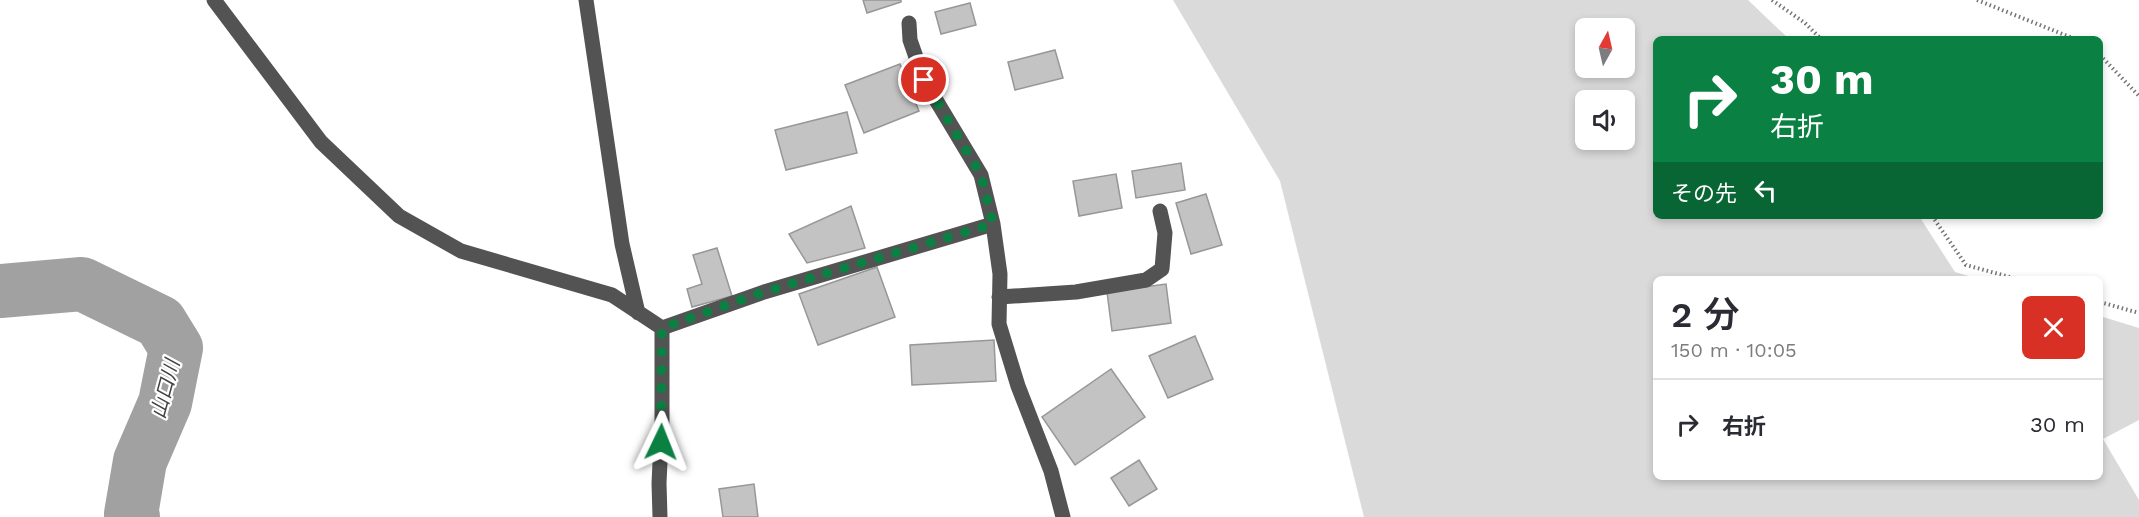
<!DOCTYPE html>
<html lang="ja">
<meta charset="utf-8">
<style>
:root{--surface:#fff;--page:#f2f2f3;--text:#2b2b33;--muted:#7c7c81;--line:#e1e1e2}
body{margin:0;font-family:"Work Sans","Noto Sans JP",sans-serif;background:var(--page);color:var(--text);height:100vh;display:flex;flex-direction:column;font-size:22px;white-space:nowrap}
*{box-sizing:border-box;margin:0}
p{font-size:20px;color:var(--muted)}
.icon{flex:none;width:33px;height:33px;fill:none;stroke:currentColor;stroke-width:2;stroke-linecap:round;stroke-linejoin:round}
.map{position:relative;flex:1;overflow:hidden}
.panel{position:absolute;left:1653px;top:276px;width:450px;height:204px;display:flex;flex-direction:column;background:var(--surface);border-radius:9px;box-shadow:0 3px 9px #0003}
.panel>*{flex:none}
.guide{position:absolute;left:1653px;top:36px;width:450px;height:183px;border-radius:9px;box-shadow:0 3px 9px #0003;background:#0b8043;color:#fff;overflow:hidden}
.needle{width:39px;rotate:8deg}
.tools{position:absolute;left:1575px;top:18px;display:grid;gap:12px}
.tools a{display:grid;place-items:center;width:60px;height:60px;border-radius:9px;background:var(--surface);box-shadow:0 3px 9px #0003;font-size:30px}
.pin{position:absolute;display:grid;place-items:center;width:51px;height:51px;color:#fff;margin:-26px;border:3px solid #fff;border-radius:50%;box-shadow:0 2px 6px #0007}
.me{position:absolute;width:66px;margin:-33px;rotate:2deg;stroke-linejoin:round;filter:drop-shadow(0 0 4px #0008)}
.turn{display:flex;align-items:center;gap:21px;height:126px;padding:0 18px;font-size:27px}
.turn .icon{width:78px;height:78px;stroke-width:2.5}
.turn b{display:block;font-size:42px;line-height:51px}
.then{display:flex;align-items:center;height:57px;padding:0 18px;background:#0003;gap:12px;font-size:22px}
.round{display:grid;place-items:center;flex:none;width:63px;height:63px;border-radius:9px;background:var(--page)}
.summary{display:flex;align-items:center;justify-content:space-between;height:102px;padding:0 18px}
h1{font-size:36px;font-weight:600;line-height:45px}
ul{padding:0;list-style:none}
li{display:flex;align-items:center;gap:18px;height:90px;padding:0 18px;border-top:2px solid var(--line)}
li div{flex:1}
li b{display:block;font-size:22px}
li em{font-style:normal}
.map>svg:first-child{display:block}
</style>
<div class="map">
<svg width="2139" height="517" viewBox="0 0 2139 517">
<rect width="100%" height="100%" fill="#fff"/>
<path fill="#dadada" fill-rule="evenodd" d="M1173,0h575l41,39h-133v177h263l36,56 24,7h-323v198h444v-161l39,12v92l-36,19 36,61v17h-775l-84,-336zM1586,28h38v40h-38zM1586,100h38v40h-38z"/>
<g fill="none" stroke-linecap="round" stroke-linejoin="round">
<path stroke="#a1a1a1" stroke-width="54" d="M0,291l82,-7 78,38 16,26 -11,55 -25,58 -9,53 2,3"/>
</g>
<path fill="#c3c3c3" stroke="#979797" stroke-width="1.5" d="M863,0h38v2l-34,11z
M970,3l6,22 -35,9 -6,-22z
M1055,50l8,28 -48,12 -7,-28z
M900,64l19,47 -55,22 -19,-48z
M847,112l10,41 -71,17 -11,-40z
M1181,163l4,27 -49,8 -4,-27z
M1116,174l6,34 -43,8 -6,-35z
M1206,194l16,51 -31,9 -15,-51z
M851,206l14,42 -58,15 -18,-29z
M717,248l15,48 -40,11 -5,-18 15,-5 -9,-29z
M877,267l18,50 -77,28 -19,-51z
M1166,284l5,39 -59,8 -5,-39z
M1195,336l18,43 -45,19 -19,-42z
M994,340l2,41 -84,4 -2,-40z
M1111,369l34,48 -70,48 -33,-48z
M1139,460l18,29 -28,17 -18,-28z
M754,484l4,33h-35l-4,-28z"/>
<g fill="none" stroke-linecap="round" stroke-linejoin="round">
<path stroke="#757575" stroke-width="4" stroke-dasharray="1.5 3" stroke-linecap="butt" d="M1772,0l33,23 16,16
M1977,0l98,39
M2100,55l39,41
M1932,216l34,49 51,14
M2100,302l39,11"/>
<path stroke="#535353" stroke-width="15" d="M214,0l107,142 78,74 62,35 151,44 50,33
M586,0l36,244 16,69
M909,23l1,17 14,40 57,95 12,49
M999,297l77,-5 70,-12 16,-11 3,-36 -5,-22
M662,328l102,-36 229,-68 7,50 -1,50 19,62 33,85 12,46
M660,517l-1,-34 3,-62v-93"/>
</g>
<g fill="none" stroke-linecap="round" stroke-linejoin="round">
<path stroke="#0b8043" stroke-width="10" stroke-dasharray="0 18" d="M661,442l1,-114 102,-36 229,-68 -12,-49 -57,-95"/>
</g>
<g text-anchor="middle" stroke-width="4.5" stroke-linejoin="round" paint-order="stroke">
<g font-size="20" font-style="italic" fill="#424242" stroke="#fff">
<text transform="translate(165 389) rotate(-75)" y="7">山口川</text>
</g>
</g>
</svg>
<div class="tools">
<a><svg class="needle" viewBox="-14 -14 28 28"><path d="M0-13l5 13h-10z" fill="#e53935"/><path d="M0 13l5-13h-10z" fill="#7c7c81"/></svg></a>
<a><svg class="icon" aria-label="sound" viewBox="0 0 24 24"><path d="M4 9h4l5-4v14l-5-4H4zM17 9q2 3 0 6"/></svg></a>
</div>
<div class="pin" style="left:924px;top:80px;background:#d93025"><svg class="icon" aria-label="arrive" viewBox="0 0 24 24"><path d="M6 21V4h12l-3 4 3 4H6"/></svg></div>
<svg class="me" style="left:661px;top:442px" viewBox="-20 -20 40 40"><path d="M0-17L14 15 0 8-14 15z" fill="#0b8043" stroke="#fff" stroke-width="4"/></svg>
<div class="guide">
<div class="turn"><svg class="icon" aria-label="right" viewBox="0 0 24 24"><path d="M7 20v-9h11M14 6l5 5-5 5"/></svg><div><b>30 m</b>右折</div></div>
<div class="then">その先<svg class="icon" aria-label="left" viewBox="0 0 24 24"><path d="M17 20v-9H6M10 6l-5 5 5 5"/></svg></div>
</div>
<section class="panel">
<div class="summary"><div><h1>2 分</h1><p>150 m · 10:05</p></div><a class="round" style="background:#d93025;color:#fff"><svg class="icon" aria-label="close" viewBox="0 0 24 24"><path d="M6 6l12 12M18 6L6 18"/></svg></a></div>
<ul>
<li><svg class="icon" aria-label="right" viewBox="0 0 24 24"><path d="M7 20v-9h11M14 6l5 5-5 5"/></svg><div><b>右折</b></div><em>30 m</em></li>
</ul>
</section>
</div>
